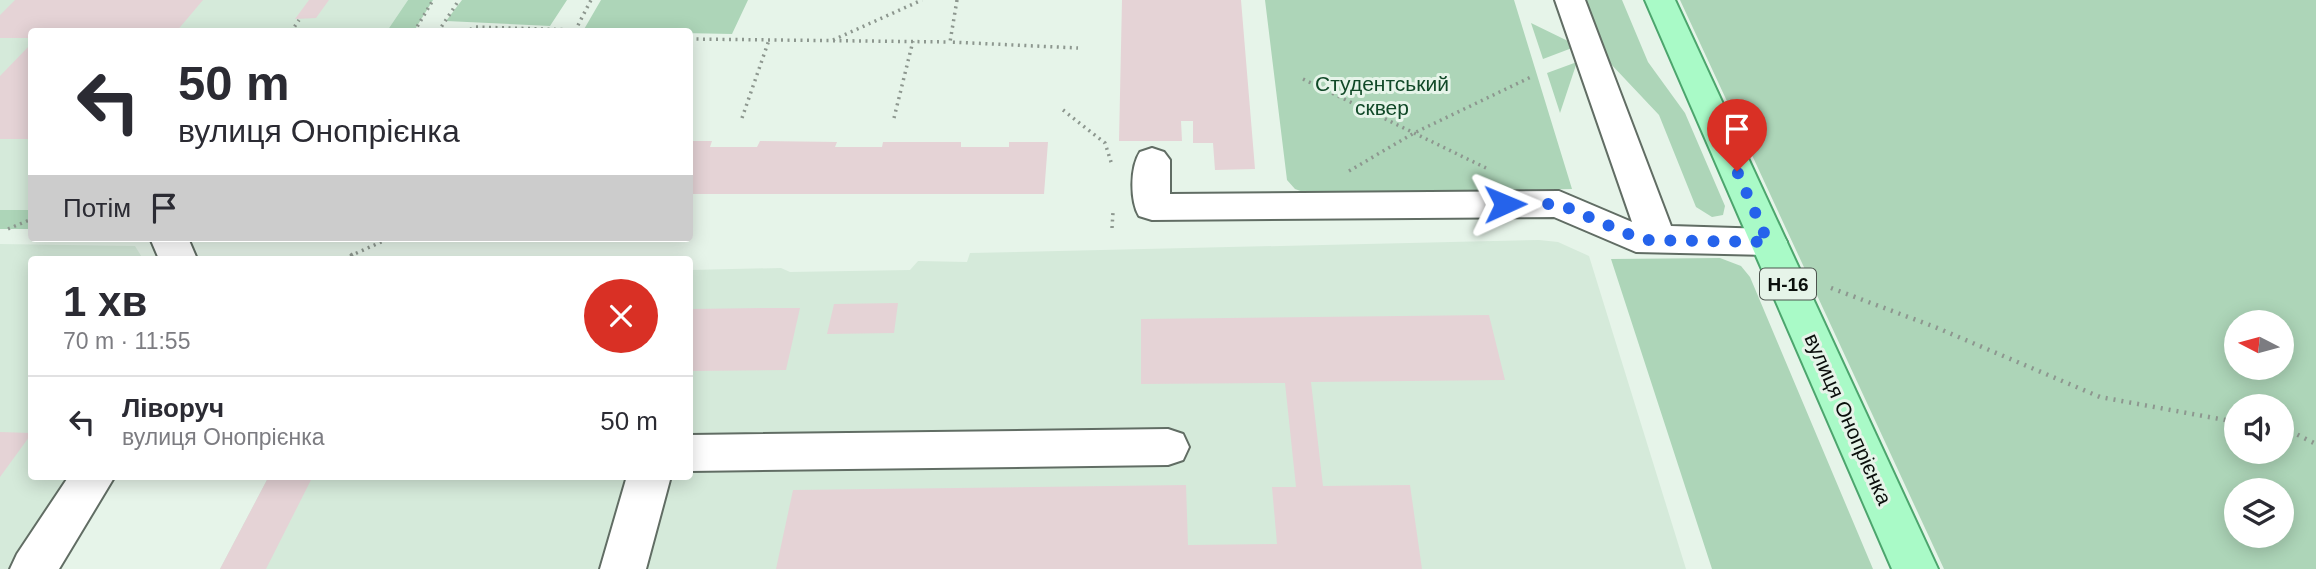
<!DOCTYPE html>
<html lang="uk">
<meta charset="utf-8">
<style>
:root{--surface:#fff;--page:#f2f2f3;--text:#2b2b33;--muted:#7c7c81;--line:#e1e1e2}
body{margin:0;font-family:Helvetica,sans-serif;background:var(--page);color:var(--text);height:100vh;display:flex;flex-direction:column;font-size:26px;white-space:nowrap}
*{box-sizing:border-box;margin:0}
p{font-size:23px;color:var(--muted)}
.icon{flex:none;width:38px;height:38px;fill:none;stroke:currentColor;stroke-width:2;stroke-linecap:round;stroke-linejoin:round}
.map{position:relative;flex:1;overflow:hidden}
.sheet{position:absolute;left:28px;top:256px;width:665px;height:224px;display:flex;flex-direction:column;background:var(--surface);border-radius:7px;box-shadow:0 4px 18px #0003}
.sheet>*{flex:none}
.guide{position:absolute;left:28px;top:28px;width:665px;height:214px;border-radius:7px;box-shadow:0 4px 18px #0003;background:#fff;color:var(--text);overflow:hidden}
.needle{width:46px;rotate:276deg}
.buttons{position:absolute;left:2224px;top:310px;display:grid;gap:14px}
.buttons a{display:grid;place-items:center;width:70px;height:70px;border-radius:50%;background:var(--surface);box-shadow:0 4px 18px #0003;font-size:35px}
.pin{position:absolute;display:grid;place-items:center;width:60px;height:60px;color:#fff;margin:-72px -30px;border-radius:50% 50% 50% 0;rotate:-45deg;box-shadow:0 0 7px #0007}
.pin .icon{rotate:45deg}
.me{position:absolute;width:77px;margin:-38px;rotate:89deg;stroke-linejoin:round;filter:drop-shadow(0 0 5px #0008)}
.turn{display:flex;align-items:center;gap:24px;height:147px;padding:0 35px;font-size:32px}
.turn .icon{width:91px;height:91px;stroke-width:2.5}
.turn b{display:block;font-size:49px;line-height:60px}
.then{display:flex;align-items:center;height:66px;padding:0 35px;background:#0003;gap:14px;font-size:26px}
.round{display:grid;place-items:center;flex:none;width:74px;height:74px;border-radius:37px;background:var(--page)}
.head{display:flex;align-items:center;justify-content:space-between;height:119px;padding:0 35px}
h1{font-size:42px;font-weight:700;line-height:52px}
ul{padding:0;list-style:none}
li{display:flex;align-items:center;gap:21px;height:91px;padding:0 35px;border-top:2px solid var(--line)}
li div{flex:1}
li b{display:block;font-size:26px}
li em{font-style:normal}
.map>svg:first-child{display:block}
</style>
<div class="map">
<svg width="2316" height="569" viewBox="0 0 2316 569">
<rect width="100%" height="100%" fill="#e6f4e9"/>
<path fill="#d5eada" d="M0,0h408l-21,31 -355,1 -1,178h-31z
M1539,240l19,2 31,14 97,313h-1466l49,-93h421v-206l91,-2 9,4 120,-2 8,-9 49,1 3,-9z
M0,244l135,2 8,13h-111v217h39l-62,93h-9z"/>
<path fill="#add5b8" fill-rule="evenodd" d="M408,0h25l-19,31h-27z
M462,0h105l-17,26 -104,-5z
M601,0h147l-16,34 -149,-3z
M1265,0h249l58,189 -263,5 -14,-5 -8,-9z
M1586,0h36l26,62 37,51 40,93 -2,9 -11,2 -16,-10 -37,-92 -50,-53z
M1680,0h636v569h-372zM2236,322h46v46h-46zM2236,406h46v46h-46zM2236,490h46v46h-46z
M1531,23l39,19 2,6 -29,11z
M1577,62l-17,51 -13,-40z
M0,210h31v19h-31z
M1720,258l21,8 9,11 123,292h-161l-101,-310z"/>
<path fill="#e5d3d6" d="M15,0h188l-27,32h-144v6h-32v-23z
M309,0h20l-13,18 -21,1z
M1122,0h119l14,169 -40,1 -2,-27h-20v-22h-12l1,20h-63z
M32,43v96h-32v-63z
M690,141h22l-2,6h47l3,-6 77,1 -2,5h47l1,-5h78v5h48v-5h39l-4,52h-354z
M898,303l-4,30 -67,1 7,-30z
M762,308h38l-14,62 -96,1v-62z
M1489,315l16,65 -194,2 12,104 87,-1 12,84h-646l17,-79 393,-5 2,60 89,-1 -5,-57h24l-11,-104 -144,1v-65z
M0,432l32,1 -32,44z
M269,476h44l-47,93h-46z"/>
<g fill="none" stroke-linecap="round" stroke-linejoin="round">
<defs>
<path id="minor" d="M1555,0h30l86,226 97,3 13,3 6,10 -6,10 -13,3 -132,-3 -82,-35 -402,3 -13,-4c-9,-15 -9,-49 1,-64l12,-4 12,4 6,8v34l389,-3 73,31z
M150,238h38l9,21h-38z
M1168,429l15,5 6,13 -6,13 -15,5 -478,6v-36z
M69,476h46l-56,93h-49l7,-15z
M627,476h44l-25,93h-46z"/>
<path id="major" d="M1645,0h30l263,569h-46z"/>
</defs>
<use href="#minor" stroke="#616d64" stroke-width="4"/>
<use href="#major" stroke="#4ca56d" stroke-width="4"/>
<path stroke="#8d978f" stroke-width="3.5" stroke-dasharray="2 4.5" stroke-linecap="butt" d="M957,0l-7,42 128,6
M575,31l16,-31
M291,32l8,-12
M414,32l19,-32
M438,32l21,-32
M464,32l12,-5 100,3
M690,39l260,3
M833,40l89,-40
M1303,79l183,89
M1063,110l42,33 7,22
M742,118l27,-78
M894,118l19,-77
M1349,171l65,-38 117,-56
M1112,228l1,-16
M8,229l24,-10
M350,256l40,-18"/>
<path stroke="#8d978f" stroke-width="4.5" stroke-dasharray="2 6" stroke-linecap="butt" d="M344,259l10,-5
M1831,288l104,39 165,70 136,25
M2282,431l12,2 22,11"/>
<use href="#minor" fill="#fff" fill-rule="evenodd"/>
<use href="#major" fill="#a9fac7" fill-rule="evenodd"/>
</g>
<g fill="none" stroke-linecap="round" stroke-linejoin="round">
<path stroke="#2563eb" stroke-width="12" stroke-dasharray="0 21.6" d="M1505,204h54l83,36 126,2 -31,-71"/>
</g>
<g text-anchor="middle" stroke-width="6" stroke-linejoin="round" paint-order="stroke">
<rect fill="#e6f4e9" stroke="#4d544e" stroke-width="2" x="1760" y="268.5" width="56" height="31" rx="5"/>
<g font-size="19" font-weight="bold" fill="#0b0f0c">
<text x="1788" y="291">Н-16</text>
</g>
<g font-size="21" fill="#114928" stroke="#e6f4e9">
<text x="1382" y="91">Студентський<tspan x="1382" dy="24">сквер</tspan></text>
</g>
<g font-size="21" fill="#0b0f0c" stroke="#e6f4e9">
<text transform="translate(1848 419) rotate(66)" y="7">вулиця Онопрієнка</text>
</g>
</g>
</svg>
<div class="buttons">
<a><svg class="needle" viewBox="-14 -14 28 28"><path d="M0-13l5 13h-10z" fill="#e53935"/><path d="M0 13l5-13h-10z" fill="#7c7c81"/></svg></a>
<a><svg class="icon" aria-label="sound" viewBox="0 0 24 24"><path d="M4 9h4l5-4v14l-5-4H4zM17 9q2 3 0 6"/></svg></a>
<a><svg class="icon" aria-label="layers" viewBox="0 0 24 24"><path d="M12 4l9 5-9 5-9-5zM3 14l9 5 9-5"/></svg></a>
</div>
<div class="pin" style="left:1737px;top:171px;background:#d93025"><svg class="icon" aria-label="arrive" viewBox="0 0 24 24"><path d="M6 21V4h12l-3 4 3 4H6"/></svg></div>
<svg class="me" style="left:1505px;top:204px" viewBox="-20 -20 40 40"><path d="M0-17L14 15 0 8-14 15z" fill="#2563eb" stroke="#fff" stroke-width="4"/></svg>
<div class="guide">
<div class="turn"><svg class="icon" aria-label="left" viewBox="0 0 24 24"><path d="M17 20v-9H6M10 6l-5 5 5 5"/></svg><div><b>50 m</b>вулиця Онопрієнка</div></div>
<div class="then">Потім<svg class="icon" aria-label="arrive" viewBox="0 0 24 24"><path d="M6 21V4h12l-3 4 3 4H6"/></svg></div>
</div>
<section class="sheet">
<div class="head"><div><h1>1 хв</h1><p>70 m · 11:55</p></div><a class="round" style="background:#d93025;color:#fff"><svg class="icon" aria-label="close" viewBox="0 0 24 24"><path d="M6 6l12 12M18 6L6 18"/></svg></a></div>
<ul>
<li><svg class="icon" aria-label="left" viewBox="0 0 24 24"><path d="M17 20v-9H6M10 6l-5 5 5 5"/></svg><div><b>Ліворуч</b><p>вулиця Онопрієнка</p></div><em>50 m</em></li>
</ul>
</section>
</div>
